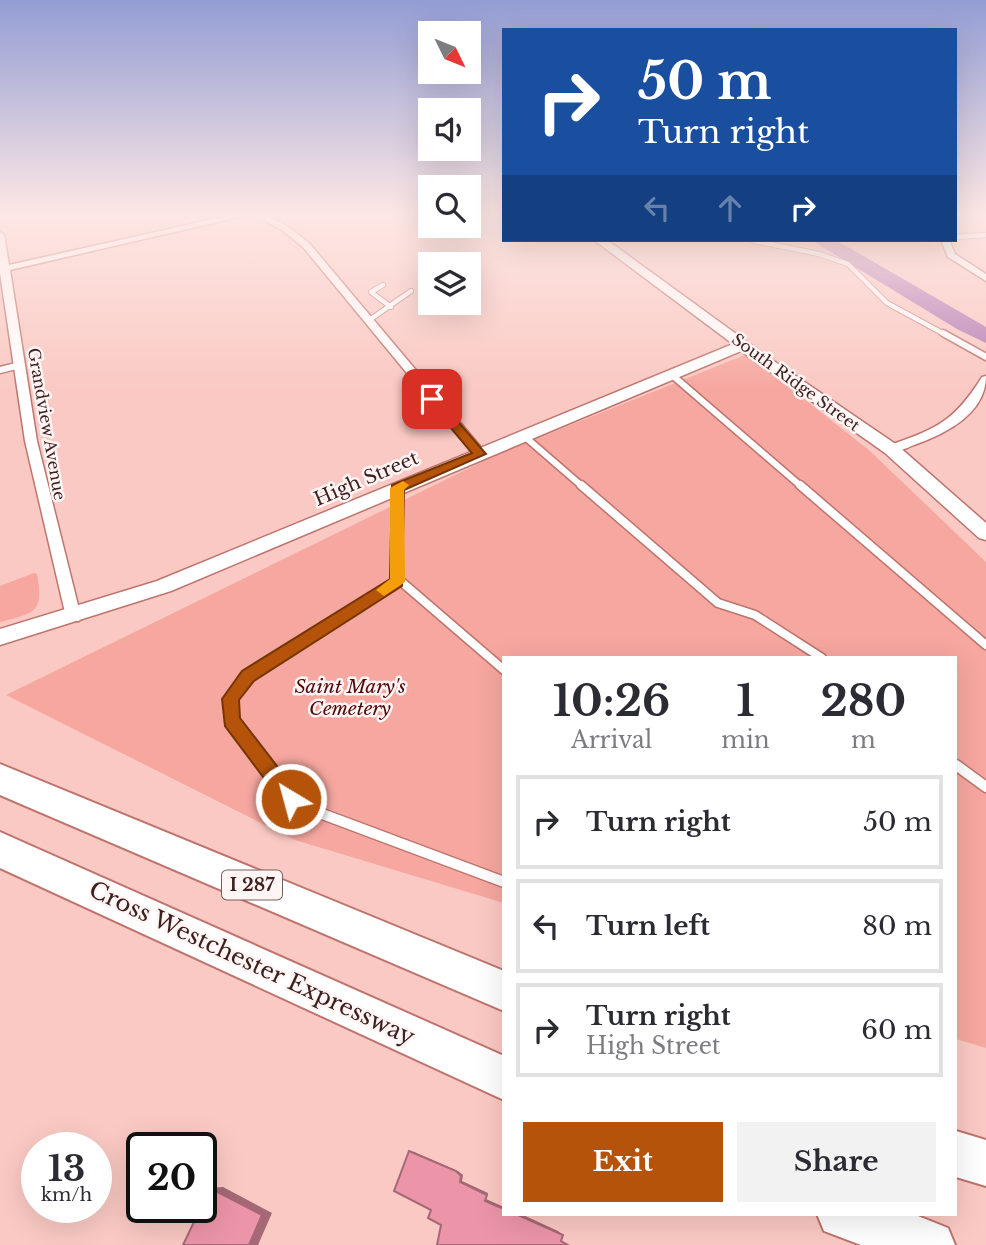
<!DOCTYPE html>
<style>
:root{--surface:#fff;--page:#f2f2f3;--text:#2b2b33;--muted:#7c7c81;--line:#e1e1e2;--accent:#b45309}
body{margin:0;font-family:"Libre Baskerville",serif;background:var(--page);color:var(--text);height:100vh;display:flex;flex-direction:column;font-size:26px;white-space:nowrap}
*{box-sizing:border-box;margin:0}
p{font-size:23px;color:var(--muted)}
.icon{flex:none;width:38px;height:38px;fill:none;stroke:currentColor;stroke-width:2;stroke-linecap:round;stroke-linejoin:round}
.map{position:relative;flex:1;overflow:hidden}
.drawer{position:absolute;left:502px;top:656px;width:455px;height:560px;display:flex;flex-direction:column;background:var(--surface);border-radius:0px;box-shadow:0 7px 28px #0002}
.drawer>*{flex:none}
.top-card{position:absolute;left:502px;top:28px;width:455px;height:214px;border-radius:0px;box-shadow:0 7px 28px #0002;background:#1a4fa0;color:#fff;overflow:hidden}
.needle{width:46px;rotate:133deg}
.controls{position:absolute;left:418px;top:21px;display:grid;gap:14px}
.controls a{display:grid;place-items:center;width:63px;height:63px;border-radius:0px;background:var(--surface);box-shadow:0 7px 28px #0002;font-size:35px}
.speed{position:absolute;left:21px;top:1132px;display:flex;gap:14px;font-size:35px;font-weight:700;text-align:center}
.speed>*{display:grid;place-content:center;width:91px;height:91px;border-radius:50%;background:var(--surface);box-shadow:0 7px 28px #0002;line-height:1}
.speed small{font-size:18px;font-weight:400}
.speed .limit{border:4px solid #111;border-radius:10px;background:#fff;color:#111}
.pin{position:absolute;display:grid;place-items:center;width:60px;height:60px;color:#fff;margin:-30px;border-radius:14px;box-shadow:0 4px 10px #0006}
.me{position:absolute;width:77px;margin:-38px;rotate:323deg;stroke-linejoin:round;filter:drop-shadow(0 0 5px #0008)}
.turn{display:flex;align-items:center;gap:24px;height:147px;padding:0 21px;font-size:32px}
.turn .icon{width:91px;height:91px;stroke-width:2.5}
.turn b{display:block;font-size:49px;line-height:60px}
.lanes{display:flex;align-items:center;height:66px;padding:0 21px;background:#0003;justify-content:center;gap:35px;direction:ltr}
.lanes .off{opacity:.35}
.eta{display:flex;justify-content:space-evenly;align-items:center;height:119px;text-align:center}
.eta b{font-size:42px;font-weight:700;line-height:49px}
.action{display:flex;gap:14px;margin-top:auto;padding:14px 21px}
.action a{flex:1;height:80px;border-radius:0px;background:var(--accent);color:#fff;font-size:28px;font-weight:700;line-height:80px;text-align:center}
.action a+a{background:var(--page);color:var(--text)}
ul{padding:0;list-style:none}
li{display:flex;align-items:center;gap:21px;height:94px;margin:0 14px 10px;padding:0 7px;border:4px solid var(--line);border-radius:0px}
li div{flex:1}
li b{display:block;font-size:26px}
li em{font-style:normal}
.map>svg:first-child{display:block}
</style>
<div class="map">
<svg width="986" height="1245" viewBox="0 0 986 1245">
<rect width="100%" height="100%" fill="#fac9c3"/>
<path fill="#f6a79f" d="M747,354l123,97 116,111v486l-30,-9v-381h-452v245l-209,-63 -289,-145 490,-240z
M34,573l3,1c7,39 -2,39 -37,48v-36z"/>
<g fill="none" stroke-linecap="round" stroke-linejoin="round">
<path fill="#b47bb6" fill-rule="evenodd" d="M811,240h23l14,7 138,80v16l-29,-14z"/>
<defs>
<path id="lane-far3" d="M956,237l30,-2
M750,240l69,14 29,10 39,39 59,32
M383,285l-12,7 20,15
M368,321l43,-30"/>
<path id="lane-far2" d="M943,333l43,24
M0,370l20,-5
M672,375l130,112
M524,436l59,51"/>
<path id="lane-far1" d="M581,485l137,118 37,12 67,43
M800,485l186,160
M397,578l107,92
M244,681l153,-99v-94"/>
<path id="lane" d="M246,679l-15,20 1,22 59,77 18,11 195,73
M956,765l30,22"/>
<path id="street" d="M231,215h17l-238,55 27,171 44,176 -2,4h-12l-42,-180 -25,-168v-41l4,3 5,30z
M254,215c22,0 39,15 55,28l175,208v6h-8l-173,-210 -21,-17z
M941,240h8l6,14 31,20v7l-38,-24z
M986,376c0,38 -41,58 -72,69 -9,4 -18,8 -27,7v-6c49,-17 67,-24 95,-69z"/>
<path id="secondary" d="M594,240h13l158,115 132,90 89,78v17l-7,-2 -94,-85 -144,-102 -570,240 -171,54v-16l157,-48 576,-237z"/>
<path id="highway" d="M0,764l504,207v40l-504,-216z
M0,832l504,224v44l-504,-232z
M956,1131l30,9v46l-30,-9z
M817,1214h96l35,14 7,17h-94l-37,-14z"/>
</defs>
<use href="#lane-far3" stroke="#be746d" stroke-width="6"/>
<use href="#lane-far2" stroke="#be746d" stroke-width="9"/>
<use href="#lane-far1" stroke="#be746d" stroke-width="11"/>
<use href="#lane" stroke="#be746d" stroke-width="13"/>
<use href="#street" stroke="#be746d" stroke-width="3"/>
<use href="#secondary" stroke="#be746d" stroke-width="3"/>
<use href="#highway" stroke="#be746d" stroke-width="4"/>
<use href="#lane-far3" stroke="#fff" stroke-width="4.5"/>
<use href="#lane-far2" stroke="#fff" stroke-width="6"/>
<use href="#lane-far1" stroke="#fff" stroke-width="8"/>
<use href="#lane" stroke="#fff" stroke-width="10"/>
<use href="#street" fill="#fff" fill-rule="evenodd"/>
<use href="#secondary" fill="#fff" fill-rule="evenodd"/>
<use href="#highway" fill="#fff" fill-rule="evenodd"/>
</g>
<path fill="#a56876" d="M409,1151l5,1 44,19 5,4 -1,6 26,12 -1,2 -27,-13z
M223,1187l49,26 -14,32h-9l-39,-57z
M486,1199l18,8v2l-19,-8z
M516,1214h5l37,17 5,4z"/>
<path fill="#ec95a8" stroke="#a56876" stroke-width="2" d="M409,1151l47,20 5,5 -1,6 27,13 -2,6 19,8v5h12l47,21 -2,6 7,4h-131l4,-20 -13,-7 3,-8 -37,-19z
M210,1188l52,27 -13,30h-66z"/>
<linearGradient id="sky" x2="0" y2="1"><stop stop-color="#939dd4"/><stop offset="0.55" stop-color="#fde7e4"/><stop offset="1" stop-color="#fde7e4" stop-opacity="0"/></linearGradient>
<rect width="986" height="390" fill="url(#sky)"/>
<path fill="#b45309" stroke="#753606" stroke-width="2" d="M428,396h8l50,58 -82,36 -2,96 -148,95 -15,19 1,18 57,74 3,7 -3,6 -6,3 -7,-3 -59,-79 -3,-27 20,-28 148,-92 2,-94 80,-32 -44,-52z"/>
<path fill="#f59e0b" d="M403,481l6,4 -5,5 1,92 -21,14 -8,-6 14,-11v-91z"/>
<g text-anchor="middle" stroke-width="5" stroke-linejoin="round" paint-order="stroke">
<g font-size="16" fill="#3d1f1d" stroke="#fef5f4">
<text transform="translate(796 382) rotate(36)" y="6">South Ridge Street</text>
<text transform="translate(47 424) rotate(80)" y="6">Grandview Avenue</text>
</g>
<rect fill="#fef5f4" stroke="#775f5e" stroke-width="2" x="222" y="870.5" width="60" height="29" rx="5"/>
<g font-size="18" font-weight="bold" fill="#3d1f1d">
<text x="252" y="891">I 287</text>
</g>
<g font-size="19" fill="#3d1f1d" stroke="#fef5f4">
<text transform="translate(366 478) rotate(-23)" y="7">High Street</text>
</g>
<g font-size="19" font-style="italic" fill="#540509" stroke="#fef5f4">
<text x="350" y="693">Saint Mary's<tspan x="350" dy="22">Cemetery</tspan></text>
</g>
<g font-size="23" fill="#3d1f1d" stroke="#fef5f4">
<text transform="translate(252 963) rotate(25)" y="8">Cross Westchester Expressway</text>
</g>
</g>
</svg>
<div class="controls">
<a><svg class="needle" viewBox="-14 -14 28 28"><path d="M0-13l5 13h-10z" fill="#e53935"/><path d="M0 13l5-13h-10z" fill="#7c7c81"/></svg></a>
<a><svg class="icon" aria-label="sound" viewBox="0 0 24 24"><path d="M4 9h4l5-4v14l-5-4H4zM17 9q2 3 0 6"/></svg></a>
<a><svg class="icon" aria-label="search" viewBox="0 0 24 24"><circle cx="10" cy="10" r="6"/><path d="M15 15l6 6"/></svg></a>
<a><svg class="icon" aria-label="layers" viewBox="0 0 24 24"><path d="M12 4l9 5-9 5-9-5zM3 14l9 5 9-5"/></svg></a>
</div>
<div class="speed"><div>13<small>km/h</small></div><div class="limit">20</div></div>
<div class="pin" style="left:432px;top:399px;background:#d93025"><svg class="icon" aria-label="arrive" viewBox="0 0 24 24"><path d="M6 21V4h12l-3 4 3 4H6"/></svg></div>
<svg class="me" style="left:291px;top:799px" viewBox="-20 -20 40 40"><circle r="17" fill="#b45309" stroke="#fff" stroke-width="3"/><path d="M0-11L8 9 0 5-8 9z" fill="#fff"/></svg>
<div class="top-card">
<div class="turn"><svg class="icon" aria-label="right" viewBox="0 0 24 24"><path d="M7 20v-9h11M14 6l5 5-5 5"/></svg><div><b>50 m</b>Turn right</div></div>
<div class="lanes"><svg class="icon off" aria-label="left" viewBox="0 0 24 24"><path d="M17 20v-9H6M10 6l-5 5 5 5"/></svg><svg class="icon off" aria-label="ahead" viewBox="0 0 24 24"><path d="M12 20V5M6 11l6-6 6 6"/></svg><svg class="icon" aria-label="right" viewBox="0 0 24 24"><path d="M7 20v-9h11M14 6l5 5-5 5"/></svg></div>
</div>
<section class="drawer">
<div class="eta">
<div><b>10:26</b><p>Arrival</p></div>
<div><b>1</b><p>min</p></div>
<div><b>280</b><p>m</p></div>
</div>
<ul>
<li><svg class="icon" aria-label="right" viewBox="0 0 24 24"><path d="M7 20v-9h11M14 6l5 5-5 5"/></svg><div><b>Turn right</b></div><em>50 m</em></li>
<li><svg class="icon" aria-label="left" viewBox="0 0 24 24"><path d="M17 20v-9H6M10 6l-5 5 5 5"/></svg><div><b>Turn left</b></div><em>80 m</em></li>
<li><svg class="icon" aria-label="right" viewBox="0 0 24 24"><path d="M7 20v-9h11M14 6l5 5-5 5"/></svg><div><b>Turn right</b><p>High Street</p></div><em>60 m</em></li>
</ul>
<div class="action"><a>Exit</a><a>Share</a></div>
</section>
</div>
